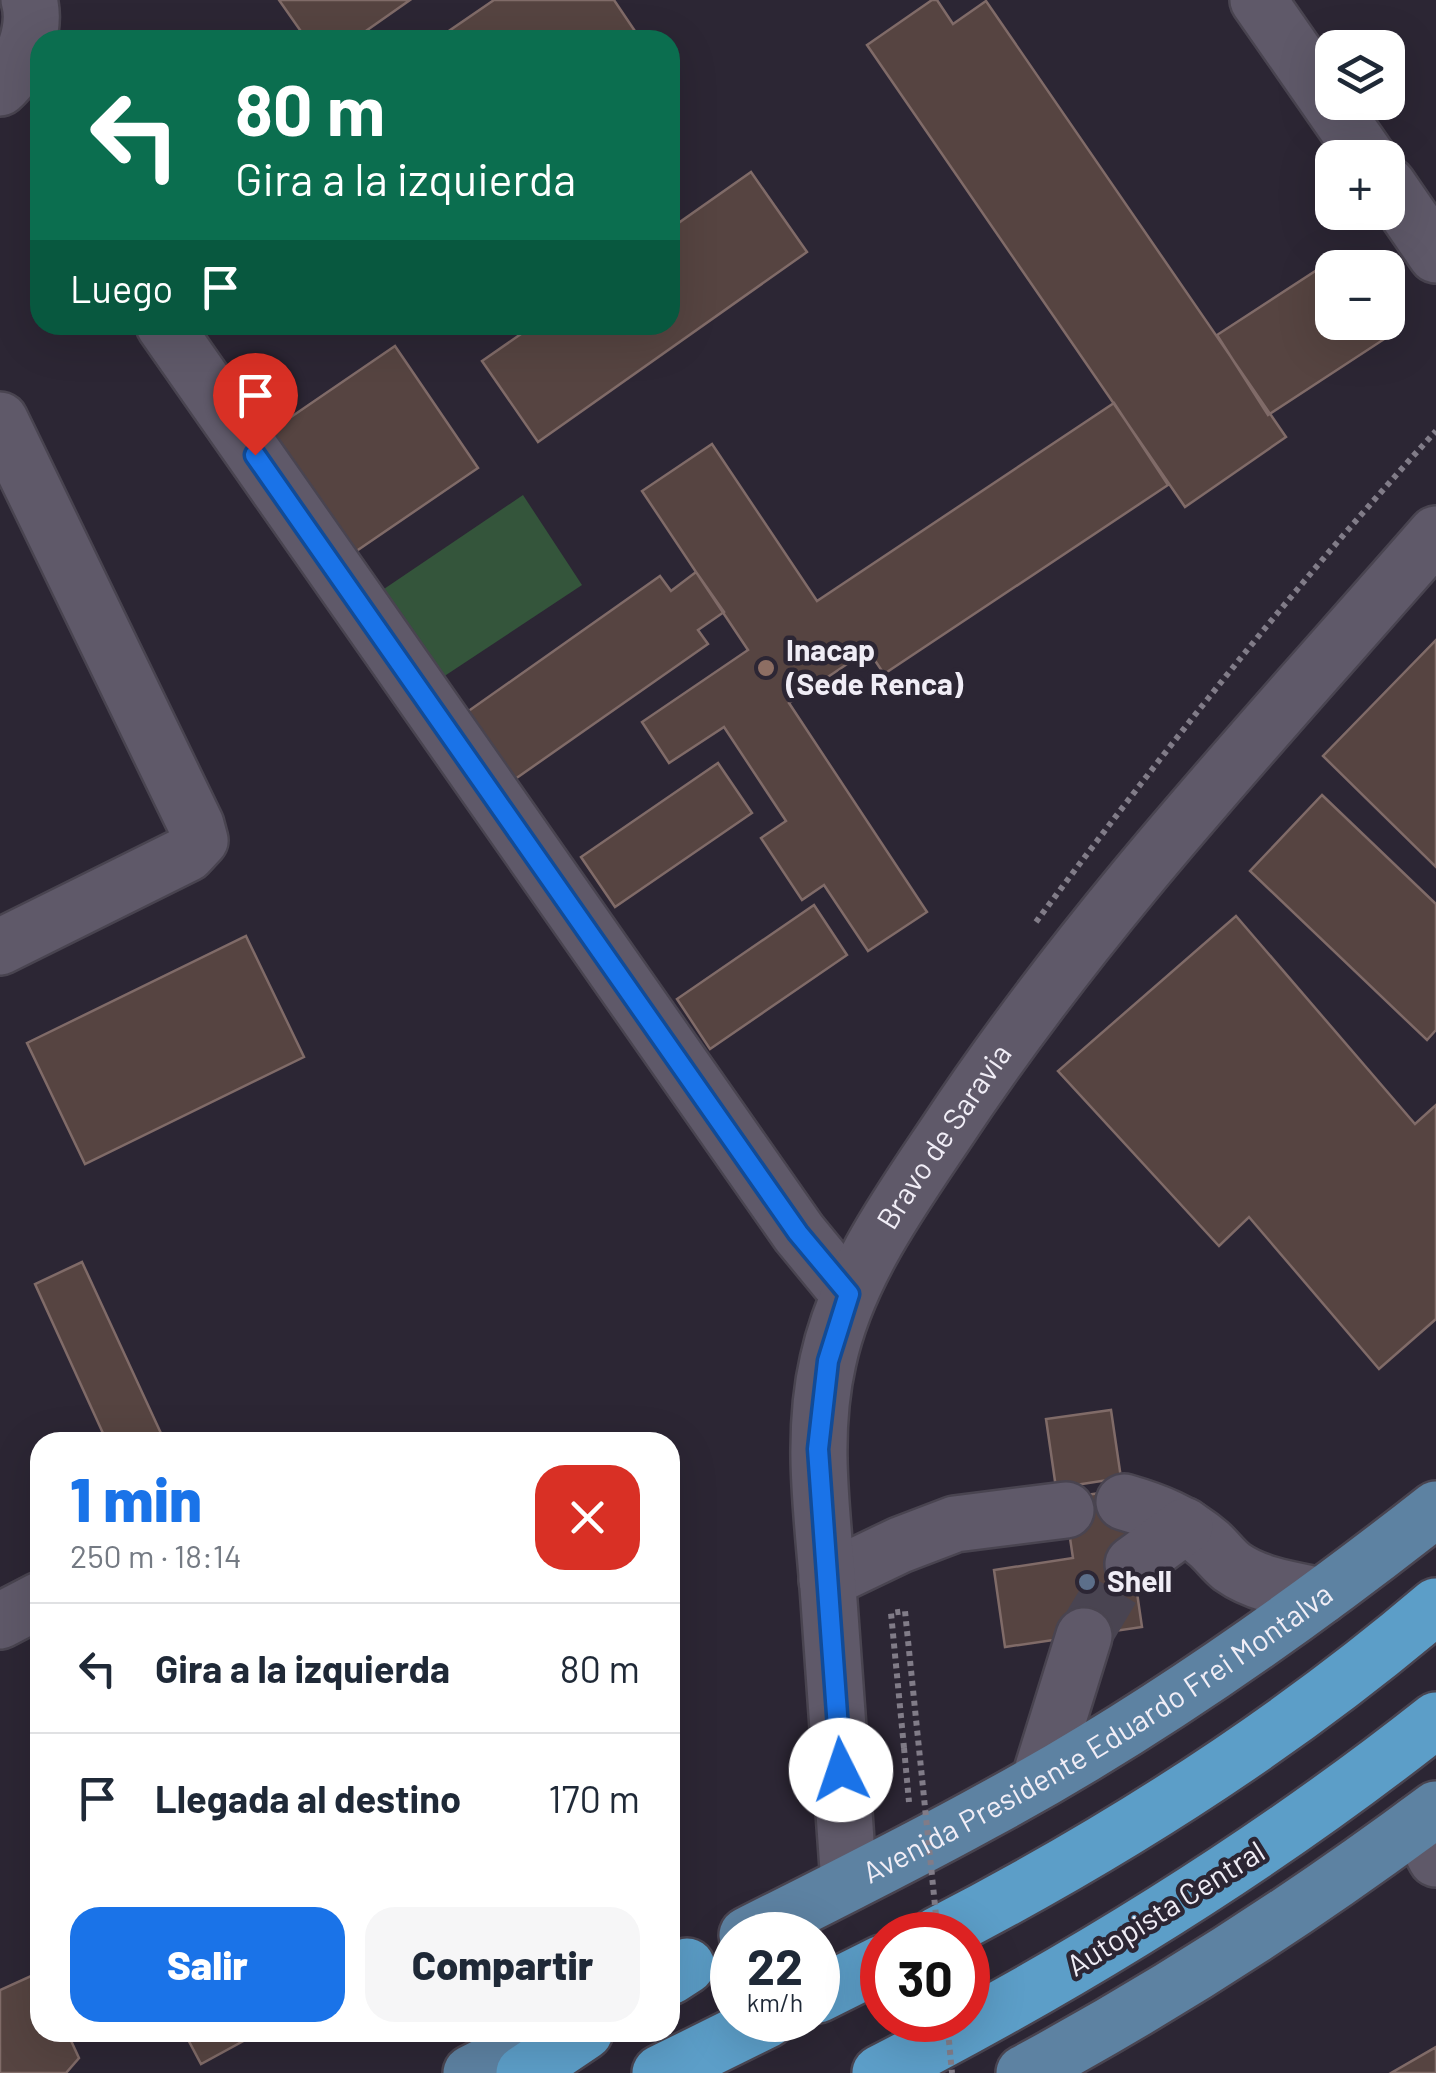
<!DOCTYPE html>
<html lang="es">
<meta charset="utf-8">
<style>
:root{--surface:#fff;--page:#f6f6f7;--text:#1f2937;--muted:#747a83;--line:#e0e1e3;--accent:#1a73e8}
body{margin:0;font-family:Barlow,sans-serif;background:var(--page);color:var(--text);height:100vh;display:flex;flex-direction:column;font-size:38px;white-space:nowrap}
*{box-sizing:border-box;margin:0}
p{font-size:32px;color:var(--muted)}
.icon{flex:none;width:55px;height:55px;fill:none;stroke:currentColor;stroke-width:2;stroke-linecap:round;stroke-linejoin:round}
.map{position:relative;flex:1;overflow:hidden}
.side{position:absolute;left:30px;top:1432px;width:650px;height:610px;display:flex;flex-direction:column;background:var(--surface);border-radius:30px;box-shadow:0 10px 40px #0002}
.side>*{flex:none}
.top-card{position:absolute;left:30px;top:30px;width:650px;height:305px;border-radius:30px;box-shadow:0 10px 40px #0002;background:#0b6e4f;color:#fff;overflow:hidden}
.tools{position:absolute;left:1315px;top:30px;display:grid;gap:20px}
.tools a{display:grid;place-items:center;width:90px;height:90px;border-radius:20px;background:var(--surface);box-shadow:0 10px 40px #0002;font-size:50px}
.speed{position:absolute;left:710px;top:1912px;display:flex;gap:20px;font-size:50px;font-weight:700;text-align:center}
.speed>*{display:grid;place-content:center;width:130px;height:130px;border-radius:50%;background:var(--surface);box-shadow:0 10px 40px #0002;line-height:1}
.speed small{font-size:25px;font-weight:400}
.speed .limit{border:15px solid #d22;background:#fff;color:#111}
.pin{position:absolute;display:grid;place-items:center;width:85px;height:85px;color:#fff;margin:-102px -42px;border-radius:50% 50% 50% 0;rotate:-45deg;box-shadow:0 0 10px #0007}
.pin .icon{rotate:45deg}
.me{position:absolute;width:110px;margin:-55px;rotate:356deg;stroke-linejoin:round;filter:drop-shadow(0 0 8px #0008)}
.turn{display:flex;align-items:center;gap:35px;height:210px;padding:0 40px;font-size:45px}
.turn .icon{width:130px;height:130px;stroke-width:2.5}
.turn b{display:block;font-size:70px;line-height:85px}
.then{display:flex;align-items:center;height:95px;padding:0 40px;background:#0003;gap:20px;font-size:38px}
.round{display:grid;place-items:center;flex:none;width:105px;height:105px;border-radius:30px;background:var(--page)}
.overview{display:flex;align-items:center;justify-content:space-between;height:170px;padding:0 40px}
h1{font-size:60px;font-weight:800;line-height:75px;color:var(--accent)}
.primary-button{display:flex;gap:20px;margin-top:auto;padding:20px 40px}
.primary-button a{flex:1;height:115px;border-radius:30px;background:var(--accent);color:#fff;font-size:40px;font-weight:800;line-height:115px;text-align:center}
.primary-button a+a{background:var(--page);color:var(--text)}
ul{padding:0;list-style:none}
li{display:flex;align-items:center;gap:30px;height:130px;padding:0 40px;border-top:2px solid var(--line)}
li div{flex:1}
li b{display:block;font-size:38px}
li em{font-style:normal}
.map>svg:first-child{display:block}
</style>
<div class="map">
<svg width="1436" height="2073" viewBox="0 0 1436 2073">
<rect width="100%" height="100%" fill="#2c2634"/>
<path fill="#34553b" d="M523,495l59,90 -142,94 -59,-88z"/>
<path fill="#564441" stroke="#806b68" stroke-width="2.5" d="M279,0h131l-57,40h-46z
M494,0h120l27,40h-191l-4,-7z
M932,0h5l16,24 33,-23 300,436 -101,70 -318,-462z
M751,172l56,80 -269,190 -56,-81 52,-36h136v-96z
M1343,253l9,15h-20v54h56l7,10 -127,83 -51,-80z
M395,346l83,122 -126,86 -83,-122z
M1114,403l54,82 -284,189 -16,-24 -79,53 138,209 -59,39 -44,-66 -22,15 -41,-62 25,-17 -62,-94 -55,36 -27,-41 106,-72 -106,-159 70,-47 105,157z
M696,572l28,40 -26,18 10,14 -200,140 -48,-67 200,-141 11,15z
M1436,640v227l-113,-111z
M718,763l34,50 -137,94 -34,-50z
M1322,795l114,109v126l-9,10 -177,-169z
M814,905l33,50 -137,94 -33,-50z
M1236,916l179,208 21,-19v214l-57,50 -130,-152 -30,29 -161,-175z
M246,936l58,121 -219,107 -58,-121z
M82,1262l83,180h-58l-72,-158z
M1111,1410l10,68 -65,10 -10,-69z
M1122,1490l20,137 -137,20 -11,-77 79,-12 -9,-60z
M40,1972v60h27l12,26 -13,15h-66v-83z
M184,2032h76l-59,32z
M1436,2047v26h-45z"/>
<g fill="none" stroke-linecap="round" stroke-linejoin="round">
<path stroke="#494451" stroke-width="55" stroke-dasharray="55 28" stroke-linecap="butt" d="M1084,1636l30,-50 19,-22"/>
<defs>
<g id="minor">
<path d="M1258,0l110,158"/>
<path d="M0,88c22,-19 37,-61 29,-88"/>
<path d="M1388,185l48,70"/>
<path d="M164,325l635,908 50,61"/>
<path d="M0,420l196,405 4,15 -13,14 -187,93"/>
<path d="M1124,1502c31,9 60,20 85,42 8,7 14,16 23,23 25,18 60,23 90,29"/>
<path d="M1133,1564l52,-38"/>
<path d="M827,1580l73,-35 55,-21 111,-14"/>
<path d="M0,1621l40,-21"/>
<path d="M1039,1781l45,-145"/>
<path d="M1417,1823l19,36"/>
<path id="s1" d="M849,1883c-7,-99 -14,-197 -21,-296 -6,-75 -17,-152 0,-226 18,-84 71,-158 118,-228 143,-217 320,-404 490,-599"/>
</g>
<g id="major">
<path id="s2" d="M747,1935c79,-40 158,-79 236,-122 160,-86 311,-192 453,-304"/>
<path d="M471,2073l81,-41"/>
<path d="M1024,2073c143,-77 282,-167 412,-264"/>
</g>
<path id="highway" d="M937,1935c176,-91 348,-200 499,-329
M670,1977l17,-11
M818,1995l64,-32
M524,2073l61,-41
M660,2073l107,-53
M880,2073c196,-101 383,-216 556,-353"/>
</defs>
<use href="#minor" stroke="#494450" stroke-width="60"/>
<use href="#major" stroke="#494450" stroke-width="60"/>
<use href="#highway" stroke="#494450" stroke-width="60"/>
<path stroke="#817c88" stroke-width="6" stroke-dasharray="5 5" stroke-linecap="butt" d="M1036,922c126,-169 257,-335 400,-491
M904,1748l5,54"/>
<use href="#minor" stroke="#5f5969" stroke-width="55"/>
<use href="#major" stroke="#5d82a2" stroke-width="55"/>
<use href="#highway" stroke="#5c9ec8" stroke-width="55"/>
<path stroke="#817c88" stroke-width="6" stroke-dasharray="5 5" stroke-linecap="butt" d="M904,1748l-13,-135 14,-2 33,324
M947,2020l5,53"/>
</g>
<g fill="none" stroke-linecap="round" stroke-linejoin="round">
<defs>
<path id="route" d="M255,455l543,778 51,61 -21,67 -10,88 23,321"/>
</defs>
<use href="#route" stroke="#114b97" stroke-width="25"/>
<use href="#route" stroke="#1a73e8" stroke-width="18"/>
</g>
<circle fill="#8d6e63" stroke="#2c2634" stroke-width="4" cx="766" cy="668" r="10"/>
<circle fill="#5c6f8a" stroke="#2c2634" stroke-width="4" cx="1087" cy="1582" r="10"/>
<g text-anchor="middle" stroke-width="9" stroke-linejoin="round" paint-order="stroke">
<g font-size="30" font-weight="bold" fill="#f0edf6" stroke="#2c2634" text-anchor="start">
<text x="786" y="661">Inacap<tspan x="786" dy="34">(Sede Renca)</tspan></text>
<text x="1107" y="1592">Shell</text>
</g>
<g font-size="30" fill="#f0edf6" stroke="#2c2634">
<text dy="10" stroke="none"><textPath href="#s1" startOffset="778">Bravo de Saravia</textPath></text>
<text dy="10" stroke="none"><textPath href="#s2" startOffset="405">Avenida Presidente Eduardo Frei Montalva</textPath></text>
<text transform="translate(1166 1909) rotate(-32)" y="10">Autopista Central</text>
</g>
</g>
</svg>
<div class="tools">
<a><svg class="icon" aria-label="layers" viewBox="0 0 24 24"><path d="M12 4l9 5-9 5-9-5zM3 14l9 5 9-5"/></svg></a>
<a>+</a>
<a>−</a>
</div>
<div class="speed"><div>22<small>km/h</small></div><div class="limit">30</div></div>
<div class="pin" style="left:255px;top:455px;background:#d93025"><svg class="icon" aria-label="arrive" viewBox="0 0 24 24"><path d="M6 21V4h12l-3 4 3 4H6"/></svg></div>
<svg class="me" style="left:841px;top:1770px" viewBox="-20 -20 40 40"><circle r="19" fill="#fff"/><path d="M0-13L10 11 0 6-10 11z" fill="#1a73e8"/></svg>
<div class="top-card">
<div class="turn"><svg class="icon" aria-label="left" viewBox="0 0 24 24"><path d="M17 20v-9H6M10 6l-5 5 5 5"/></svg><div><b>80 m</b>Gira a la izquierda</div></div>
<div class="then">Luego<svg class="icon" aria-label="arrive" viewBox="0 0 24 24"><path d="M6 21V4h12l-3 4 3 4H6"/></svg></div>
</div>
<section class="side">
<div class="overview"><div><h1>1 min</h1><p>250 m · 18:14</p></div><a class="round" style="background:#d93025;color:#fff"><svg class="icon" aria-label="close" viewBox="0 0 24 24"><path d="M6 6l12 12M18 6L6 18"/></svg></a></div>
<ul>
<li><svg class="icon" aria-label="left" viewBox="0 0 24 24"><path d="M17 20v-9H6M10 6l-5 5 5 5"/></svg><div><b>Gira a la izquierda</b></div><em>80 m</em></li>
<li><svg class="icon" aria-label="arrive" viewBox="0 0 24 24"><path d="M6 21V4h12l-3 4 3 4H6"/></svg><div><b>Llegada al destino</b></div><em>170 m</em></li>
</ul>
<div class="primary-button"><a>Salir</a><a>Compartir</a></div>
</section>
</div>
